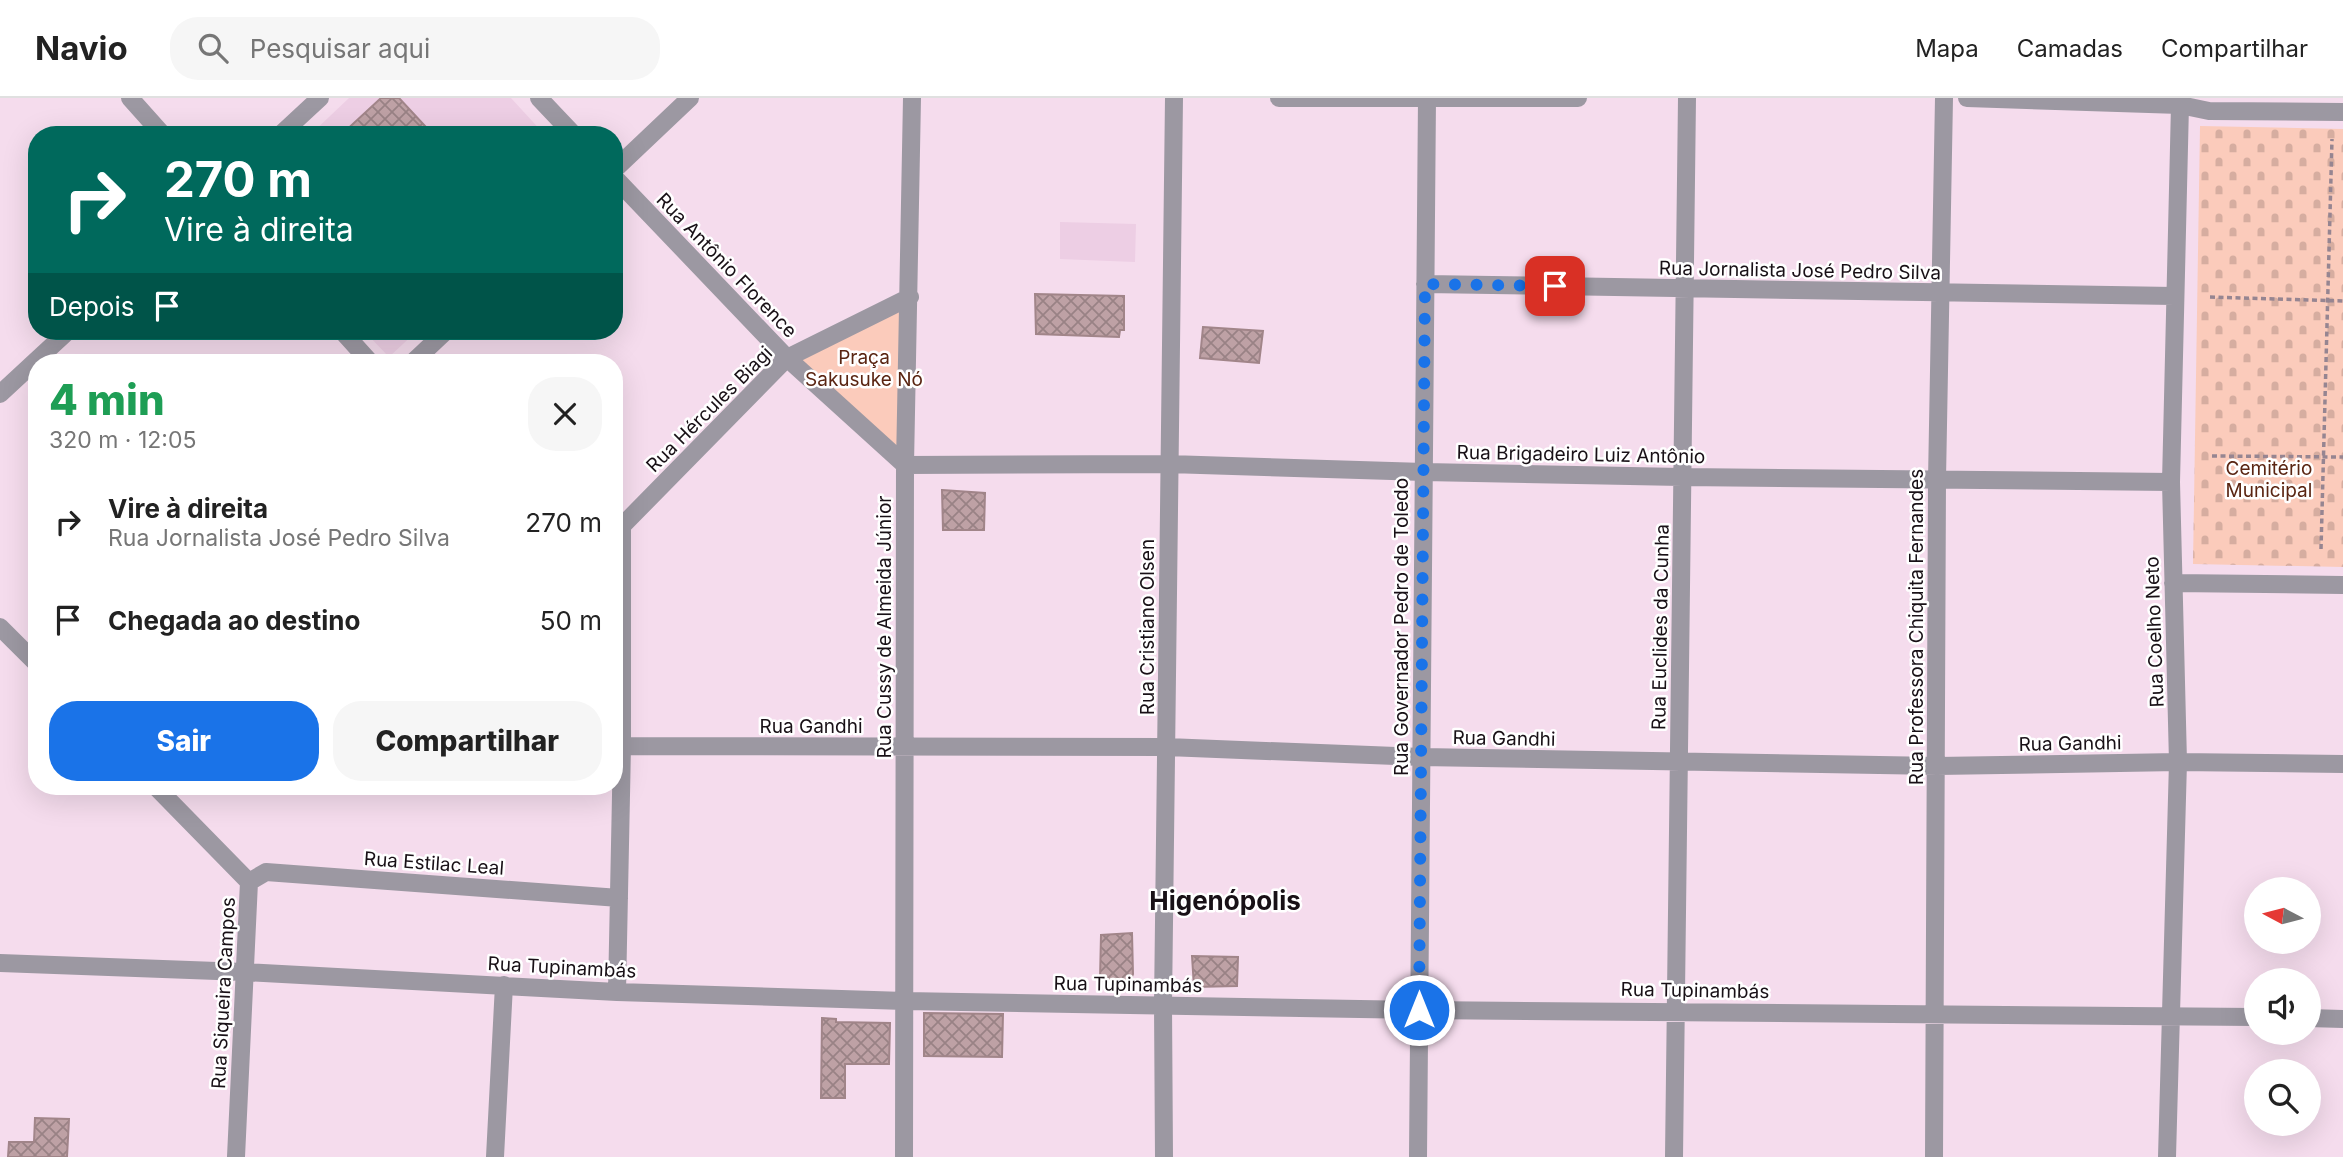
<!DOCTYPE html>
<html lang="pt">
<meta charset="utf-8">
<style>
:root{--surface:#fff;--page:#f6f6f6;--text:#222;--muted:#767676;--line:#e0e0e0;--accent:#1a73e8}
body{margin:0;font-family:Inter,sans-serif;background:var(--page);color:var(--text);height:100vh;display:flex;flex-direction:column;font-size:26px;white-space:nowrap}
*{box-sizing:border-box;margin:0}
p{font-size:23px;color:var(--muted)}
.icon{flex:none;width:38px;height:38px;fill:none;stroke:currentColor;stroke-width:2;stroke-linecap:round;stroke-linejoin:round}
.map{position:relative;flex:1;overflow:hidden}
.panel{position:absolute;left:28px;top:256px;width:595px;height:441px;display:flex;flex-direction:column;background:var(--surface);border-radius:28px;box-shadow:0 7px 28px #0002}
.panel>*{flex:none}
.guide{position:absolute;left:28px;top:28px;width:595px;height:214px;border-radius:28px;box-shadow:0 7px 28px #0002;background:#00695c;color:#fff;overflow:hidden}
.needle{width:46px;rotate:277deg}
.tools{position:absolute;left:2244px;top:779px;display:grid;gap:14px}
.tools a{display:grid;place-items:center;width:77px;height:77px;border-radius:50%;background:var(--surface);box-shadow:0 7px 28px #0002;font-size:35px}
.pin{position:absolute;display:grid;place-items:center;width:60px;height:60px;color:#fff;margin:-30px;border-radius:14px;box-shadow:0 4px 10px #0006}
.me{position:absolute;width:77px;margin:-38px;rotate:0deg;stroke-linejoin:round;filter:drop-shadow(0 0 5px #0008)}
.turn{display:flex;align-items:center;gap:24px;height:147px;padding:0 21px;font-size:32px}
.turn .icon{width:91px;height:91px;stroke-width:2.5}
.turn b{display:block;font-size:49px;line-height:60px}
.then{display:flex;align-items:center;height:66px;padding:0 21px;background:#0003;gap:14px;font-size:26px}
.round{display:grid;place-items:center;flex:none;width:74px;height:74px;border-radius:28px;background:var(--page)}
.headline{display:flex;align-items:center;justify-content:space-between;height:119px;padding:0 21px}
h1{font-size:42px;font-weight:800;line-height:52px;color:#1e9e55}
.button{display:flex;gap:14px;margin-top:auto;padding:14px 21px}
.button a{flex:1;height:80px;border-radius:28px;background:var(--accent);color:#fff;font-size:28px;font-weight:800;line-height:80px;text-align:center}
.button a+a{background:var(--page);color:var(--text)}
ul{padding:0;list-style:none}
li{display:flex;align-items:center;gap:21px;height:98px;padding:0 21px}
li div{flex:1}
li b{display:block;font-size:26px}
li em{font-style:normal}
header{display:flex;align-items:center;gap:42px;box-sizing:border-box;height:98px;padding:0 35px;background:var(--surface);border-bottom:2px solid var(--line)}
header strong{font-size:33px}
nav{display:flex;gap:38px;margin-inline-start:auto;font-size:24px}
.search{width:490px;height:63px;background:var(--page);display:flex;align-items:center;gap:18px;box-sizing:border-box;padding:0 24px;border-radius:28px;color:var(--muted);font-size:26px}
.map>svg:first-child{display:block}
</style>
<header>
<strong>Navio</strong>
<div class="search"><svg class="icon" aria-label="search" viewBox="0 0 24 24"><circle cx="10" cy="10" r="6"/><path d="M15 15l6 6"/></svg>Pesquisar aqui</div>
<nav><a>Mapa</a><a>Camadas</a><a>Compartilhar</a></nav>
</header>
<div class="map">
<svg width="2343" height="1059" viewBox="0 0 2343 1059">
<defs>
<pattern id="cemetery-stones" width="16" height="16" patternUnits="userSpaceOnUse" patternTransform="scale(1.75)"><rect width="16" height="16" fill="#fbcbbb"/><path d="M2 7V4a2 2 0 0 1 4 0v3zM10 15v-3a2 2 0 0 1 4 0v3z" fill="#d6ada0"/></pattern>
<pattern id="building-cross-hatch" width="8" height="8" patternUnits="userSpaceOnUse" patternTransform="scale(1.75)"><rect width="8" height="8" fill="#bea1a5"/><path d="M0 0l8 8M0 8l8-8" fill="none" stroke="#998285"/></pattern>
</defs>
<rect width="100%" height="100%" fill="#f5dced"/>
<path fill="#edcee4" d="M349,0h162l34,37h-235z
M1060,124l76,2 -1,38 -75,-3z
M364,233h53l-28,26z"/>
<path fill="url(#cemetery-stones)" d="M2200,28l143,3v438l-150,-3z"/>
<path fill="#fbcbbb" d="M907,203l-3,160 -113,-104z"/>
<path fill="url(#building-cross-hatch)" stroke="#a18589" stroke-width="2" d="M381,0h18l26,28 -9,9h-75z
M1035,196l89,2v34h-4l-1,7 -83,-3z
M1203,229l60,4 -4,32 -59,-5z
M942,392l43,3 -1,37h-41z
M1132,835l1,41 -3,8 -30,-2 1,-45z
M1192,858l46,1 -1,29 -43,1z
M924,915l79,1 -1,43 -78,-1z
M822,920l14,1v3l54,1 -1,41h-44v34h-24z
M35,1020l34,1 -2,38h-59l1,-15h25z"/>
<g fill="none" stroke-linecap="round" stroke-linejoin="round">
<path stroke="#968591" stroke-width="3.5" stroke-dasharray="5 3.5" stroke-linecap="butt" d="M2210,199l133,4
M2212,358l131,1
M2321,451l11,-410"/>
<path stroke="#9c98a2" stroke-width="18" d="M130,0l33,37
M539,0l35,37
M1279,0h299
M1967,0l213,7 29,6 134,1
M280,37l40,-37
M614,72l76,-72
M614,79l173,181 118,107 264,-1 255,8 258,5 489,5
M1425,186l749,12
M342,233l28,31
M413,264l33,-31
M0,296l68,-63
M614,432l8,-4 165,-168 123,-61
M2173,485l170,2
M0,529l37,37
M622,648l545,1 254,10 516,9 241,-4 165,2
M155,688l94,96 -13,275
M249,784l17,-10 353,26
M0,865l244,9 373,20 288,9 514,9 837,7
M617,894l5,-246v-220
M2308,920l35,1
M495,1059l9,-172
M904,1059l1,-692 7,-367
M1164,1059l-1,-152 11,-907
M1418,1059l9,-1059
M1674,1059l13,-1059
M1934,1059l3,-677 7,-382
M2167,1059l11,-395 -7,-280 9,-377"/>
</g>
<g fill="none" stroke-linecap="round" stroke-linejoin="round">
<path stroke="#1a73e8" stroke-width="12" stroke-dasharray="0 21.6" d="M1419,912l6,-726 130,2"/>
</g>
<g text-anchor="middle" stroke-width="5" stroke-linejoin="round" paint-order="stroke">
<g font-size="19" fill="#181016" stroke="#fff">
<text transform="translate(727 167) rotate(46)" y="7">Rua Antônio Florence</text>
<text transform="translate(1800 172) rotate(1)" y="7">Rua Jornalista José Pedro Silva</text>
<text transform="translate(709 311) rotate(-45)" y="7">Rua Hércules Biagi</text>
<text transform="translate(1581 356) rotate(1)" y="7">Rua Brigadeiro Luiz Antônio</text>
<text transform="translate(884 529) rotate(-90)" y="7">Rua Cussy de Almeida Júnior</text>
<text transform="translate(1147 529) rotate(-90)" y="7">Rua Cristiano Olsen</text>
<text transform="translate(1401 529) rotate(-90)" y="7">Rua Governador Pedro de Toledo</text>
<text transform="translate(1660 529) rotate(-89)" y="7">Rua Euclides da Cunha</text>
<text transform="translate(1916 529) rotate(-90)" y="7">Rua Professora Chiquita Fernandes</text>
<text transform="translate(2154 534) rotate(-92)" y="7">Rua Coelho Neto</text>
<text x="811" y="635">Rua Gandhi</text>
<text transform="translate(1504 640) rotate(1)" y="7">Rua Gandhi</text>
<text transform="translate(2070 645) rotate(-1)" y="7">Rua Gandhi</text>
<text transform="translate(434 765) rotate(4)" y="7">Rua Estilac Leal</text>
<text transform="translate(562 869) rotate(3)" y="7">Rua Tupinambás</text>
<text transform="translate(1128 886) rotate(1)" y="7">Rua Tupinambás</text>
<text transform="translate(1695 892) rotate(1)" y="7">Rua Tupinambás</text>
<text transform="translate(223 895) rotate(-87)" y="7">Rua Siqueira Campos</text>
</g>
<g font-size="19" fill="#5a2512" stroke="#fff">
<text x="864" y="266">Praça<tspan x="864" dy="22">Sakusuke Nó</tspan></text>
<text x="2269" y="377">Cemitério<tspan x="2269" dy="22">Municipal</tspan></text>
</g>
<g font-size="26" font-weight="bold" fill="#181016" stroke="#fff">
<text x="1225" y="812">Higenópolis</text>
</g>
</g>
</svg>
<div class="tools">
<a><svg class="needle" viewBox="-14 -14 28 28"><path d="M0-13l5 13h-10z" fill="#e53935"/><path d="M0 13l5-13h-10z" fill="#767676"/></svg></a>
<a><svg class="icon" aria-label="sound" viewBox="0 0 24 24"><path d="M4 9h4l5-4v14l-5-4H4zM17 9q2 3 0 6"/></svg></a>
<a><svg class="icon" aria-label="search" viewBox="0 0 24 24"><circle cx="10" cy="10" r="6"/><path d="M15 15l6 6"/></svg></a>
</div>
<div class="pin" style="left:1555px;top:188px;background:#d93025"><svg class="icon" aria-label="arrive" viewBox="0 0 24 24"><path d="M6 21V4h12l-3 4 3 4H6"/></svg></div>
<svg class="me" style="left:1419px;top:912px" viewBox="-20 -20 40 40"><circle r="17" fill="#1a73e8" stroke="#fff" stroke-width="3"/><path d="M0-11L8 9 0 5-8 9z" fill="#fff"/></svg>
<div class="guide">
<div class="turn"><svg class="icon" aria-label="right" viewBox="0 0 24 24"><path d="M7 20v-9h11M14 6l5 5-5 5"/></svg><div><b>270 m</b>Vire à direita</div></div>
<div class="then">Depois<svg class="icon" aria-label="arrive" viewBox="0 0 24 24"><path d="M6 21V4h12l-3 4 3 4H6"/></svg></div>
</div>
<section class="panel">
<div class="headline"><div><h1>4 min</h1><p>320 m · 12:05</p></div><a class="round"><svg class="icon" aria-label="close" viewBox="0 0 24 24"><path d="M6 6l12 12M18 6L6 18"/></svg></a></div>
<ul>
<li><svg class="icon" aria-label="right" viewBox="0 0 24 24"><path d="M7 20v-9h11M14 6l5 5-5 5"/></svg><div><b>Vire à direita</b><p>Rua Jornalista José Pedro Silva</p></div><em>270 m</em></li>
<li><svg class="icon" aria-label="arrive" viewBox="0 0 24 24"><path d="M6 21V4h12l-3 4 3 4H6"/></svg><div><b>Chegada ao destino</b></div><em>50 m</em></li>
</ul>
<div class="button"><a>Sair</a><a>Compartilhar</a></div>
</section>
</div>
